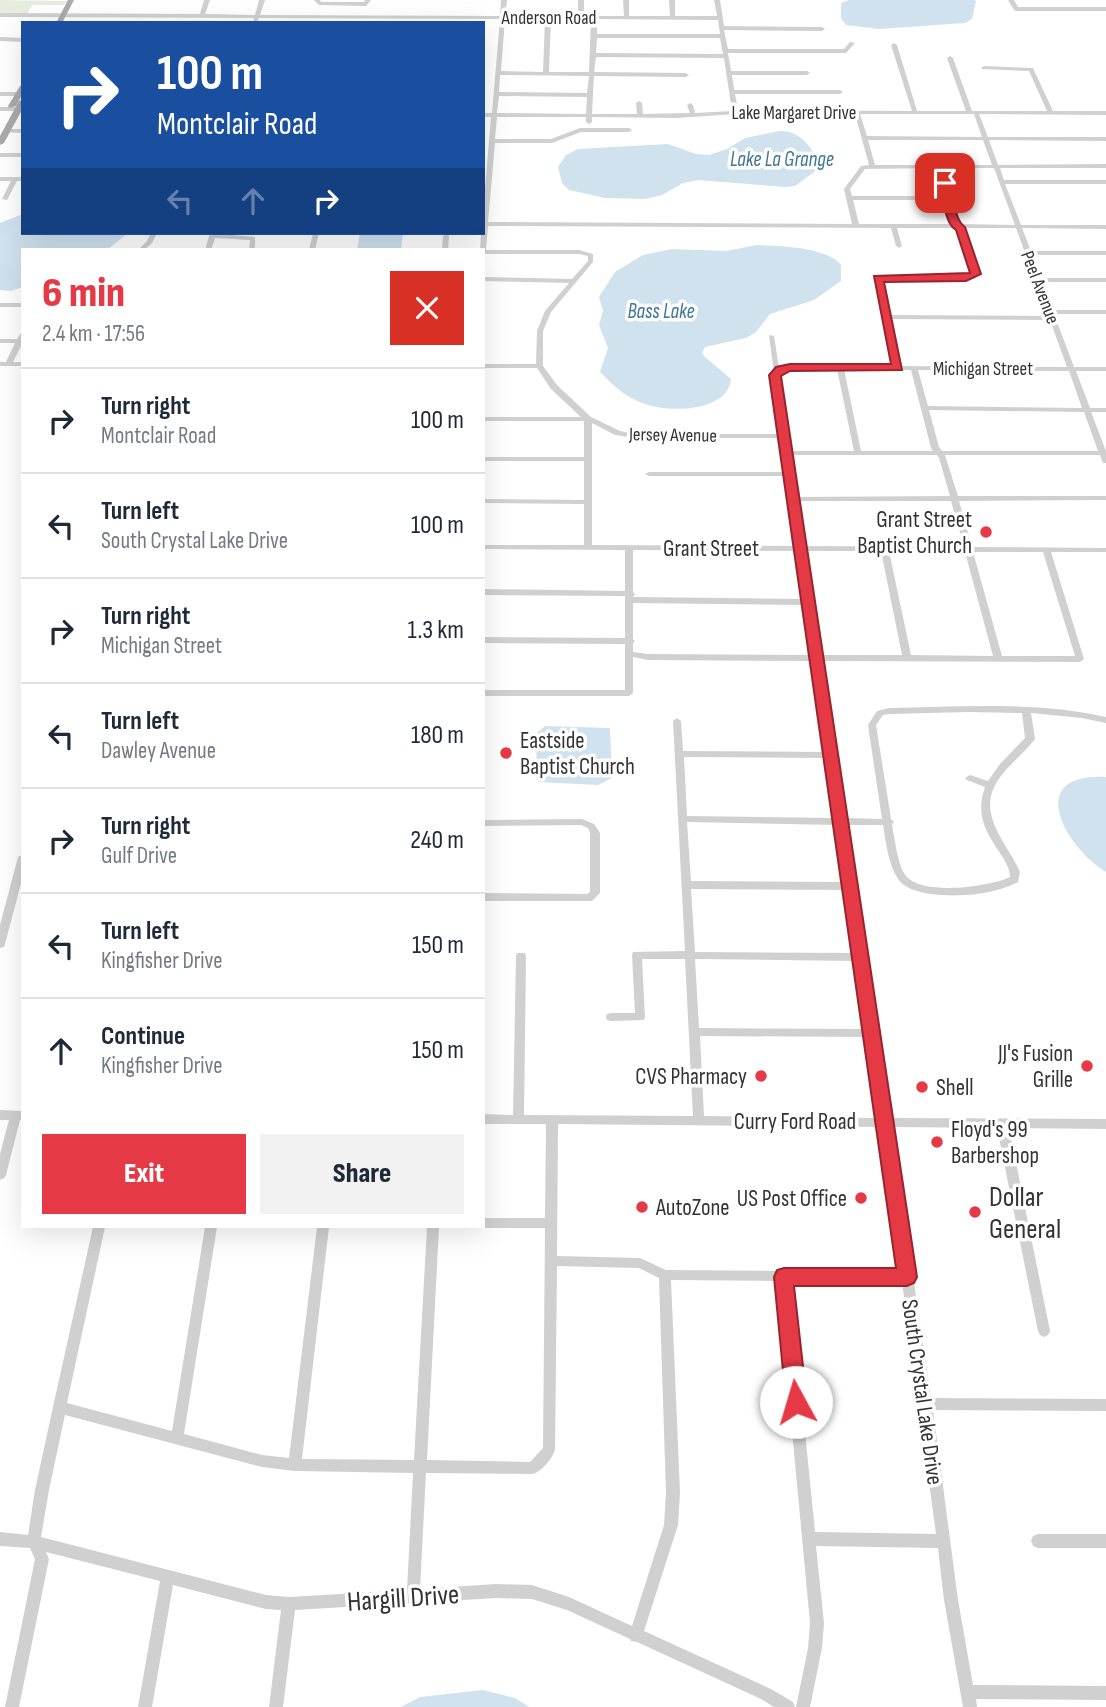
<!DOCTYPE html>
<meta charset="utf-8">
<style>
:root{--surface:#fff;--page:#f2f2f3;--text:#1f2937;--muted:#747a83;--line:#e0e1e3;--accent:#e63946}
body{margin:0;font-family:"Sofia Sans Condensed",sans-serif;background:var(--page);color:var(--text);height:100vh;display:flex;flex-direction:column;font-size:26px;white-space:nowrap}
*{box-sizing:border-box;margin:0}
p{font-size:23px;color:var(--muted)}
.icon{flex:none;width:38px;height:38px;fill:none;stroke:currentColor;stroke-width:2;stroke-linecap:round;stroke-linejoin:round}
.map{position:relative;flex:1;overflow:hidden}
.drawer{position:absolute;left:21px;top:248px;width:464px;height:980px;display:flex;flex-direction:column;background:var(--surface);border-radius:0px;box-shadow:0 7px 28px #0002}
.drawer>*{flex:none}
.top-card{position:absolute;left:21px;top:21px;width:464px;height:214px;border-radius:0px;box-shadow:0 7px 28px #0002;background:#1a4fa0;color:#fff;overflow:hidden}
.pin{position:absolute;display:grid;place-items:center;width:60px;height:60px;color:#fff;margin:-30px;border-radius:14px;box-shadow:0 4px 10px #0006}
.me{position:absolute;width:77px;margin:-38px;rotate:354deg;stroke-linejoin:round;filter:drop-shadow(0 0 5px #0008)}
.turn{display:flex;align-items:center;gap:24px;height:147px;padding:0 21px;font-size:32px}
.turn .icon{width:91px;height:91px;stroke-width:2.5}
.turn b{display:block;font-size:49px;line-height:60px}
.lanes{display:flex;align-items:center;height:66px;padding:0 21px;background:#0003;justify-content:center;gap:35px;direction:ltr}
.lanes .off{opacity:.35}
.round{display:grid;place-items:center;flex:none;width:74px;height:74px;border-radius:0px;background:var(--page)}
.overview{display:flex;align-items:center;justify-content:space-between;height:119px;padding:0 21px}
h1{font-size:42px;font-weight:800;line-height:52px;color:var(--accent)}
.action{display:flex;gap:14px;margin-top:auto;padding:14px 21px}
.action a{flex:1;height:80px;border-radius:0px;background:var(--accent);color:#fff;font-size:28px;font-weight:800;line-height:80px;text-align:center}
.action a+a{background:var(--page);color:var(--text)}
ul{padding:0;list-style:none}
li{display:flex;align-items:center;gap:21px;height:105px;padding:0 21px;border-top:2px solid var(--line)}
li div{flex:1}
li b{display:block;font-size:26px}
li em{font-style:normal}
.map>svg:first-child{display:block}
</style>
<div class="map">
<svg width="1106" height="1707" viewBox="0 0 1106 1707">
<rect width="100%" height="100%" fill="#fff"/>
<path fill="#e6ecdf" d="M0,0l67,1 -3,4h-32l-5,9h-27z"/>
<path fill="#cfe2ee" d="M849,0h125l2,1 -4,18 -7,4 -86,6 -33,-4 -5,-7v-15z
M780,131c22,0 33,18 41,36l-26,19 -10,1 -87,-7 -15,3 -21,12 -17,4 -40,-1 -36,-8 -7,-7 -4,-16 8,-12 12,-6 90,-5 28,10 13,1 18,-6 18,-11z
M23,214v19h105l-21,17h-84v37l-12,4 -11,-1v-67z
M360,233h43l-2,17h-44z
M757,245c22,1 71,2 84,20v16l-27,19 -44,14 -14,18 -10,6 -41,9 -3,6 3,4 26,22c-3,33 -62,34 -86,25 -20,-7 -31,-18 -45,-32l8,-24 -9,-23 4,-14 -4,-14 16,-25 28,-17 29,-6 54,2z
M545,726l65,2 2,50 -14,7 -59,-3 -3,-5 1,-44z
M1106,777v95c-41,-25 -83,-99 0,-95z
M483,1690l32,8 14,9h-128l19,-10z"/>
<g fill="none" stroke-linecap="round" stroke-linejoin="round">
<path fill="#d0d0d0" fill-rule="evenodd" d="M204,0h6l-5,14 50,1 4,-15h6l-5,15 240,1 1,-16h6l-2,16h73v-16h6v16h40l-1,-16h6v16h41l-1,-16h6v16h42l-3,-16h6l4,26 98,1 3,2 -3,2 -98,-1 4,19h116l6,-7 5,1 -9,10h-118l3,18h76l3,2 -3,2h-75l2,15h106l3,2 -3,2h-105l3,16 174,1 -21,-66 3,-2 3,2 20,66h49l-19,-53 3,-2 3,2 19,53h75l-18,-40 -47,-2 -1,-1 3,-2 49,2 20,43h53v4l-127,-1 9,23h118v4l-117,-1 9,25 108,-1v4h-106l4,12h102v4h-101l16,41h85v4l-84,-1 9,23h75v4h-74l9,23h65v4h-64l11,28h53v4h-52l20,53h32v4h-30l14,37h16v4h-15l15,39v12h-3l-3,-8h-155l13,41h148v4l-147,1 13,46 134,1v4h-55l33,107 -4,3 -258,-1 24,157 36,1 -14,-94 9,-14 12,-3c73,-1 146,-7 217,9v6l-24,-5 -51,-5 4,26c-10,13 -24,24 -34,37 -28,36 5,64 19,96l-2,10c-8,4 -16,7 -25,9 -23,6 -81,9 -95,-12 -10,-15 -12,-37 -15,-54h-36l43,293 216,1v10l-97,-1 41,203 -2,4 -4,2 -4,-2 -2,-4 -41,-203 -106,-1 40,271 175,1v12l-173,-1 25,190 15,85 133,1v14l-130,-1 1,8h-14l-19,-107 -6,-52 -122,-2 8,77 -2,25 -12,59h-14l12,-59 2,-25 -32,-342 -107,-1 9,213 -2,32 -34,106 127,58 22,13 2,5h-21l-13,-8 -124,-57 -6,-1 -1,-2 -63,-29 -35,-11 -36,-1 -201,12 -12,97h-14l12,-97 -15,-1 -93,-24 -21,122h-14l22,-126 -114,-29 3,7 -30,148h-14l30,-148 -5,-11 -30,-2v-14l28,3 7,-45 18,-83 40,-180h12l-38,176 105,28 33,-204h12l-33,207 78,21 27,3 28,-231h12l-27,232 112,1 13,-233h12l-12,233 103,2 13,-14 2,-220h-62l-4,-1h4v-9h62l1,-94h-63v-10l30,1 3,-159 1,-3h8l1,3 -2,159 169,1 -8,-157h-43l3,58 -1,3 -33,1 -4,-1 -1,-3 1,-3 4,-1h24l-3,-58 1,-3 52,-1 -12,-230 4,-3 4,3 2,30 144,1 -13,-91 -166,-1 -15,-3v36l-4,3h-146v-6h142v-46l-142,-1v-6l142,1v-42l-142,-1v-6l142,2v-41l-142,-1v-4h101v-41l-101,-1v-4l101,1v-39h-101v-4h101v-36h-101v-4h98l-30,-28 -14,-21h-54v-4h53l1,-33 8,-20 24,-28 -86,-2v-4l89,2 16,-18v-5l-9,-2h-96v-4h-3l1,-17h2v-20l8,-96h-8v-4h9l8,-94 -241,-1 -2,5h-4l1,-5 -254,-1v-4l200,1zM505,19h40l-2,53 -42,-1zM551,19h40l-2,53h-40zM597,19l121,1 2,14h-123zM597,38h123l3,16 -127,-1zM596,57l128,1 8,53 -37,2 -2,-8 -3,-2 -3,2 3,8 -47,1 -1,-11 -3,-2 -3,2 1,11h-45l2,-38 92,1 3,-2 -3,-2 -92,-1zM500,75l89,1 -2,17 -88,-1zM499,96l88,1 -1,17 -89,-1zM735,114h120l14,51 -8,1 -17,23 8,35 -364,-2 7,-79h57l29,-11h48l3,-2 -3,-2h-49l-29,11h-56l2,-22h89v5l3,2 3,-2v-5l85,1zM860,114h114l8,23 -115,-1zM868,140h115l9,25h-117zM937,168l8,28h-93l-2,-7 15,-20zM943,168h51l21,57 -57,-1 -6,-25 1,-1 -2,-2zM853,200h93l6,24h-93zM488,226l403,2 5,18 3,2 3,-2 -5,-18h57l3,1 16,43 -1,2 -85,1 -12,4 7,38 12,49 -98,-1 -17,3 -5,-32 -5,-1 13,99h-147l-15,-3 -29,-14 -34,-32 -14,-19v-35l8,-19 42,-50v-8l-14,-4h-93zM964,228h52l32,88 -159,-1 -8,-34 6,-2 89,-2 3,-5zM890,319l160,1 17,47 -166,-1zM796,369h41l17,82h-63l-11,-78zM844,369l67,1 20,78 2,3h-72zM918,370l151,1 13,37 -154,-2zM929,410l155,2 14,39h-156l-3,-4zM592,423l23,12 20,3h147l2,13 -3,2 4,2 2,17h-138l-4,2 4,2h139l3,21 -2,2 2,2 7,45 -206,-1zM792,455h145l2,3 11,38 -152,1zM799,501h152l13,46 -159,-1zM633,550l165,1 7,48 -172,-2 2,-3 -2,-2zM806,551h75l21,104h-80zM889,551l76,1 28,104 -82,-1zM973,552h70l32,104h-73zM633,603l173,2 7,50 -165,-1 -15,-2v-9l2,-2 -2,-2zM970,712l52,1 3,25 -25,26 -12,17 -18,-6 -5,3 2,2 18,7c-10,29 1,45 17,69 4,7 8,13 8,21 -21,10 -84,18 -102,1 -10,-10 -12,-33 -15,-47l-1,-7 2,-2 -3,-3 -2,-13 -13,-81 7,-10 6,-1zM684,757l144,1 8,60 -149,-2zM687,822l150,3 8,57 -154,-1zM691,889l155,1 9,63 -160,-1zM695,959l162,2 9,68 -167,-1zM700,1036l167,1 12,81 -175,-2zM558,1124l322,3 21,145 -235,-2 -26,-12 -83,-2zM557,1266l82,2 20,10 7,215 -2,32 -32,101 -63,-29 -37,-12 -36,-1 -76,5 6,-116 107,1c9,-3 19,-15 22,-24zM790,1281l112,1 34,252 -121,-2zM65,1415l197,52 33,4 118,2 -6,117 -118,7 -23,-2 -225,-58 8,-47z
M314,0h6l1,2h43l1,-2h6l-5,6 -47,-1z
M1008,0h6l4,7h88v4h-90l-2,-1z
M0,37l23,1v4l-23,-1z
M0,92h18l3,2 -3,2h-18z
M0,107h23v4h-23z
M6,129h17v4l-19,-1 -1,-1z
M0,153h23v4h-23z
M0,177h23v4h-6l-10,19 -5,-1 9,-18h-11z
M151,233h6l-5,10 -8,7h-6l9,-9z
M210,233l45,4v13h-6l1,-10 -35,-2 -4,12h-6z
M313,233h6l-4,17h-6z
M446,234l3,2 -1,14h-6l1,-14z
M0,303h23v4h-23z
M23,332v10l-10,20h10v4h-23v-4h6l9,-19h-15v-4h17l4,-6z
M582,819l12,5 6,9v60l-8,8h-109v-8l104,1 3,-2v-59l-2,-5 -7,-3 -98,1v-6z
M23,854v22l-18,68 -1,3 -4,1v-23l18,-68z
M0,1110l23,1v8l-3,1 -14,55 -2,3 -4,2v-26l9,-34h-9z
M1038,1534h68v14h-68l-5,-2 -2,-5 2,-5z"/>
<path fill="#ababab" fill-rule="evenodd" d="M68,0h6l-12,23h-6z
M23,84v9l-7,13 -7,2 -1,-2 12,-20z
M23,99v9l-19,35 -4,2v-9l19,-35z"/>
</g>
<path fill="#e63946" stroke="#96252e" stroke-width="2" d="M945,180l5,3c4,13 4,37 15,44l16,47 -15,7 -82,1 18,88 -112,1 -9,5 136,901 -3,6 -7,3h-113l13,116 -3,7 -8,3 -7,-3 -3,-7 -12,-125 3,-7 7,-2h112l-127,-893 7,-8 14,-3h101l-17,-88 96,-3 -14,-43c-13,-8 -11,-33 -16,-47z"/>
<g fill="#e63946" stroke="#fff" stroke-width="2.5">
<circle cx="986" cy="532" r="7"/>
<circle cx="506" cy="753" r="7"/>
<circle cx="1087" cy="1066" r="7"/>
<circle cx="761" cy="1076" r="7"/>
<circle cx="922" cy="1087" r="7"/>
<circle cx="937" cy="1142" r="7"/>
<circle cx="861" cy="1198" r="7"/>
<circle cx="642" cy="1207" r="7"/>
<circle cx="975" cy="1212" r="7"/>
</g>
<g text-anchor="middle" stroke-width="7" stroke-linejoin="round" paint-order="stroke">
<g font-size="19" fill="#333" stroke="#fff">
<text x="549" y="24">Anderson Road</text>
<text x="794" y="119">Lake Margaret Drive</text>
<text transform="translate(1041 287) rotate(69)" y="7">Peel Avenue</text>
<text x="983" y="375">Michigan Street</text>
<text transform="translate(673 434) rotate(1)" y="7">Jersey Avenue</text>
</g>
<g font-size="21" font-style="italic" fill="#3f7597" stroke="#fff">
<text x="782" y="166">Lake La Grange</text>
<text x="661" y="318">Bass Lake</text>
</g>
<g font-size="23" fill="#333" stroke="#fff" text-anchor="end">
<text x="972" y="527">Grant Street<tspan x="972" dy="26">Baptist Church</tspan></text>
<text x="520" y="748" text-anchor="start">Eastside<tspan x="520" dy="26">Baptist Church</tspan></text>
<text x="1073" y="1061">JJ's Fusion<tspan x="1073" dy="26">Grille</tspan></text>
<text x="747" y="1084">CVS Pharmacy</text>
<text x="936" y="1095" text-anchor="start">Shell</text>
<text x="951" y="1137" text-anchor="start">Floyd's 99<tspan x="951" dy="26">Barbershop</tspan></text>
<text x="847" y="1206">US Post Office</text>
<text x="656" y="1215" text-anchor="start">AutoZone</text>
</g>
<g font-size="23" fill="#333" stroke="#fff">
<text x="711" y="556">Grant Street</text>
<text x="795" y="1129">Curry Ford Road</text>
<text transform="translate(923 1392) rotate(82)" y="8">South Crystal Lake Drive</text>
</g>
<g font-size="28" fill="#333" stroke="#fff" text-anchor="start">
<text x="989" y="1206">Dollar<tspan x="989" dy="32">General</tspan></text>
</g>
<g font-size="28" fill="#333" stroke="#fff">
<text transform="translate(403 1597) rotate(-4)" y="10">Hargill Drive</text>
</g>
</g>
</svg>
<div class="pin" style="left:945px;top:183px;background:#d93025"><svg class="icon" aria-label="arrive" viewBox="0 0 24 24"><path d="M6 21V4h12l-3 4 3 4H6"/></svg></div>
<svg class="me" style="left:796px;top:1402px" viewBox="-20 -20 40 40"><circle r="19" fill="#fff"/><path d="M0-13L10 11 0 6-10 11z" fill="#e63946"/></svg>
<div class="top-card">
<div class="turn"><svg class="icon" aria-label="right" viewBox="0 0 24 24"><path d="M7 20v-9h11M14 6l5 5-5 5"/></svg><div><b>100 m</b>Montclair Road</div></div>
<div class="lanes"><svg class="icon off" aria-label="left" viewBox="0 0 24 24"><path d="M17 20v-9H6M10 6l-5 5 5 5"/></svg><svg class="icon off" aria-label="ahead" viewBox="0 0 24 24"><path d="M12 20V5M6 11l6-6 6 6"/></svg><svg class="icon" aria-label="right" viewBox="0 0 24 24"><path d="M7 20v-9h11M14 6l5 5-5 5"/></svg></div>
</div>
<section class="drawer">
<div class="overview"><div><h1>6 min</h1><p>2.4 km · 17:56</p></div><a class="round" style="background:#d93025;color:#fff"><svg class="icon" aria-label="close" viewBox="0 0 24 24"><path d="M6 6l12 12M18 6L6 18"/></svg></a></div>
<ul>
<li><svg class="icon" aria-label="right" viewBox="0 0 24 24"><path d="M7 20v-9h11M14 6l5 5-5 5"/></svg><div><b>Turn right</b><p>Montclair Road</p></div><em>100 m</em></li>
<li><svg class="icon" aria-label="left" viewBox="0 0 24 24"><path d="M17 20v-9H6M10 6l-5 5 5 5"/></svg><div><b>Turn left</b><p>South Crystal Lake Drive</p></div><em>100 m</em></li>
<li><svg class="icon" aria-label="right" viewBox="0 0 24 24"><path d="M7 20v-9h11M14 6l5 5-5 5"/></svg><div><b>Turn right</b><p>Michigan Street</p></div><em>1.3 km</em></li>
<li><svg class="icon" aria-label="left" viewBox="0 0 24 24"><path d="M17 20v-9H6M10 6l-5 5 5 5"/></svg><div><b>Turn left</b><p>Dawley Avenue</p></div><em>180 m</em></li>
<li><svg class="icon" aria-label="right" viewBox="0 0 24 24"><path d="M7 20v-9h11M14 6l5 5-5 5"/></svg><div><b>Turn right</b><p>Gulf Drive</p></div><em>240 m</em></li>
<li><svg class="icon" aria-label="left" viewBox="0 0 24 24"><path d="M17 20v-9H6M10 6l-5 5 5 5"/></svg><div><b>Turn left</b><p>Kingfisher Drive</p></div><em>150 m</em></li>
<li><svg class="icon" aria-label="ahead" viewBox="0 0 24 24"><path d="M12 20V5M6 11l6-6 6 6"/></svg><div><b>Continue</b><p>Kingfisher Drive</p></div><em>150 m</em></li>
</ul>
<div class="action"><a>Exit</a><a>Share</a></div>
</section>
</div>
